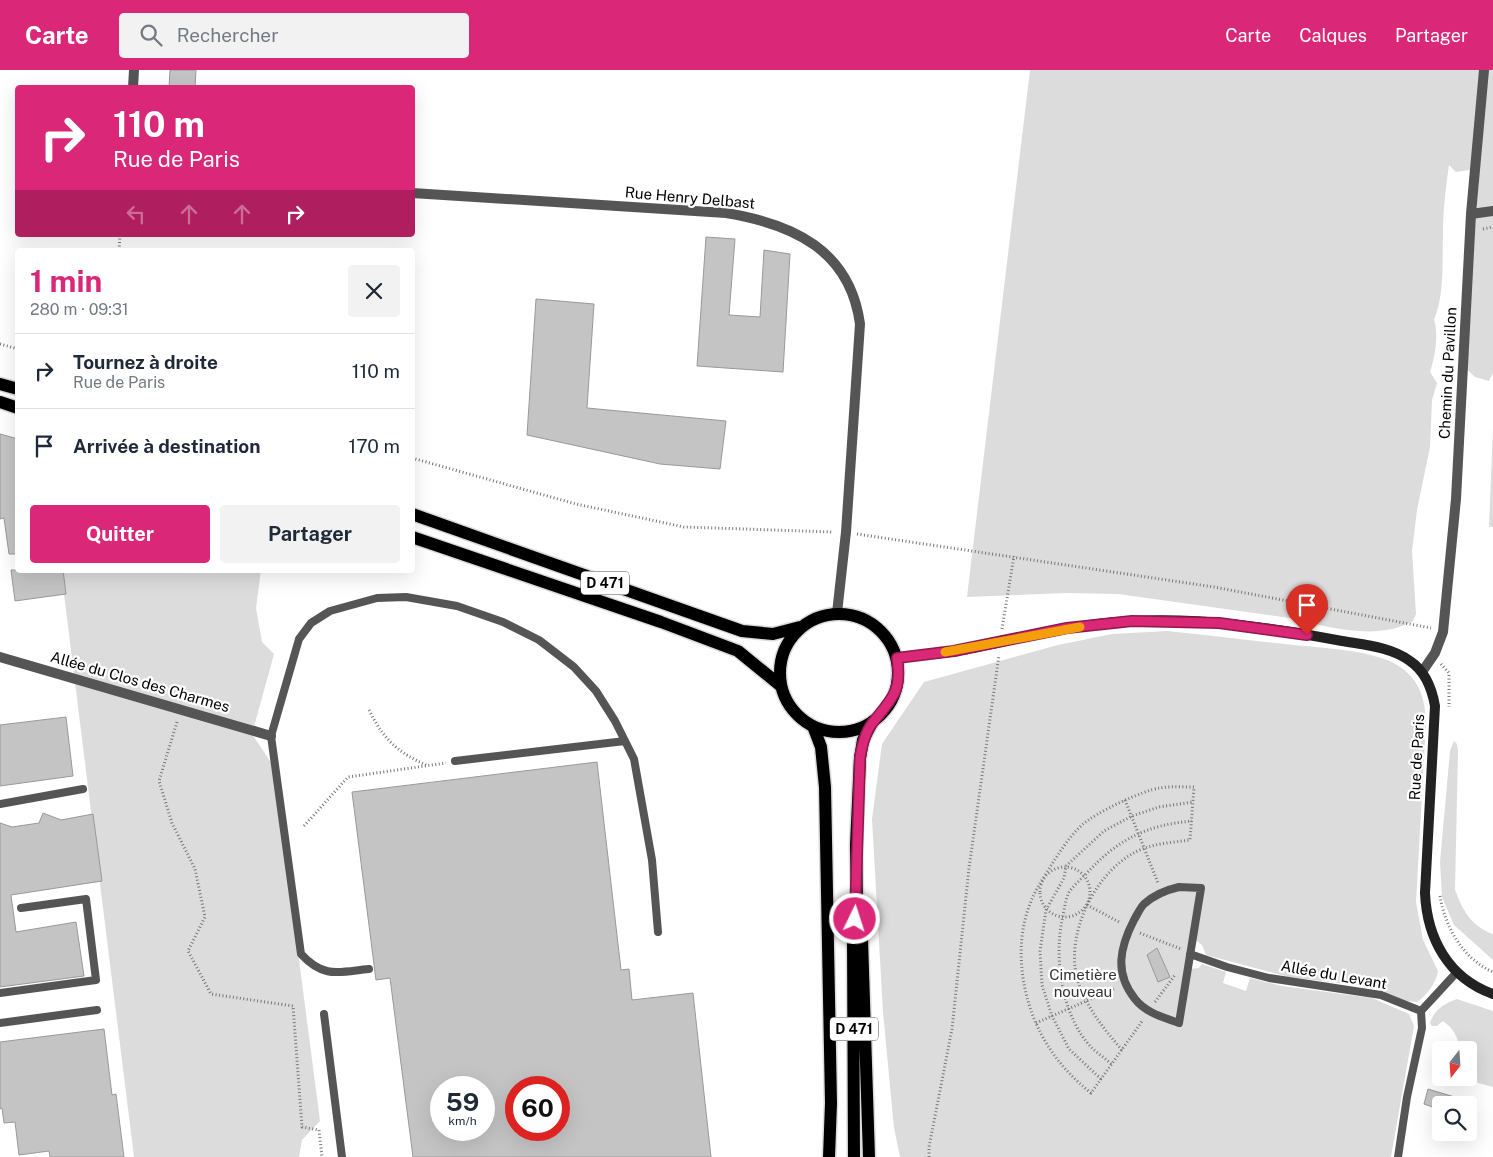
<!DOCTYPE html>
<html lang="fr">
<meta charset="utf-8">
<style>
:root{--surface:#fff;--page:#f2f2f3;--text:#1f2937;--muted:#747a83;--line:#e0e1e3;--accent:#db2777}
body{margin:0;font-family:"Public Sans",sans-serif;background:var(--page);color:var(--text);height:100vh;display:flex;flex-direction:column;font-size:19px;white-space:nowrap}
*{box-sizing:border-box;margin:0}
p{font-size:16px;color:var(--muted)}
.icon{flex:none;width:28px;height:28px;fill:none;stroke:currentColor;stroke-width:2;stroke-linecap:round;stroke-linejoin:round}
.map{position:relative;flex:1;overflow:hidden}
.panel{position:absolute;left:15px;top:178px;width:400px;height:325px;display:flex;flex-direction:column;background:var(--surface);border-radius:5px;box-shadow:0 5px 20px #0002}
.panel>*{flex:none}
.banner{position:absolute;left:15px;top:15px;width:400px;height:152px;border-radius:5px;box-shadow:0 5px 20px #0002;background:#db2777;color:#fff;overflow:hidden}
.needle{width:32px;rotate:197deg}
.buttons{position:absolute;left:1432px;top:971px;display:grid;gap:10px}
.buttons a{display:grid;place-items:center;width:45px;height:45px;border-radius:5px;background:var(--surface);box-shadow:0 5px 20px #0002;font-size:25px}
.speed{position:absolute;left:430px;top:1006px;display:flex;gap:10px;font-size:25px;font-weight:700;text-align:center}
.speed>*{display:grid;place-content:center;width:65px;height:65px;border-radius:50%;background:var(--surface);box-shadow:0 5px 20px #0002;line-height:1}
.speed small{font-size:12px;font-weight:400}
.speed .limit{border:8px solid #d22;background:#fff;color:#111}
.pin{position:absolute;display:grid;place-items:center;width:42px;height:42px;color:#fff;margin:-51px -21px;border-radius:50% 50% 50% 0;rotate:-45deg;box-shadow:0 0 5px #0007}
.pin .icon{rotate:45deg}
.me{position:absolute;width:55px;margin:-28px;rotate:4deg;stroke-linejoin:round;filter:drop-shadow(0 0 4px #0008)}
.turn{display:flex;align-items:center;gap:18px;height:105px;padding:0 15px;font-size:22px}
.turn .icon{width:65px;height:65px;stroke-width:2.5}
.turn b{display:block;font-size:35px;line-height:42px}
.lanes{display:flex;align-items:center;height:48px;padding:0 15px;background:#0003;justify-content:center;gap:25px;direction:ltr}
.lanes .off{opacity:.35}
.round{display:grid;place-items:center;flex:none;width:52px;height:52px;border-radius:5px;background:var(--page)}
.head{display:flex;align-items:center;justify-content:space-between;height:85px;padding:0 15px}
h1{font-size:30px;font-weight:700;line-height:38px;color:var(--accent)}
.primary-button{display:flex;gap:10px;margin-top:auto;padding:10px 15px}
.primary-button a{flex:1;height:58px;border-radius:5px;background:var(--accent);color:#fff;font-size:20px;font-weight:700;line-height:58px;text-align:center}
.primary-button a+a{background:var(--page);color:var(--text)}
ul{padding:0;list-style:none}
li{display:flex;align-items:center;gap:15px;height:75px;padding:0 15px;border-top:1px solid var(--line)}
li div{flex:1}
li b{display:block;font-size:19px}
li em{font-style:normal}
header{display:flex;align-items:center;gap:30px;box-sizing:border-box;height:70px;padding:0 25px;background:var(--accent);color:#fff}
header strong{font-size:24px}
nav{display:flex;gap:28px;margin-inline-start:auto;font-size:18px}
.search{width:350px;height:45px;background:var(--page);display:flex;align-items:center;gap:12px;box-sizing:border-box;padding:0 18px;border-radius:5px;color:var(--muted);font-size:19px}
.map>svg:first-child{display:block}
</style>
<header>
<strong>Carte</strong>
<div class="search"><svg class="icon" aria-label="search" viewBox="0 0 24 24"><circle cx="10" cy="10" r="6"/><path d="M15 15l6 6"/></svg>Rechercher</div>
<nav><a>Carte</a><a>Calques</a><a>Partager</a></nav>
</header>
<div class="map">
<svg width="1493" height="1087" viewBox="0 0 1493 1087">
<rect width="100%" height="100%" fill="#fff"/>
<path fill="#dcdcdc" d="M1030,0h463v303l-4,8 -14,-4 -14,-13 18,-183 -10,-11 -13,2 -7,-7c-3,21 -6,45 -6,66 -1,30 2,62 -9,89 5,15 1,37 -4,52l7,11 -5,17 -2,47 -13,63 -5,41 4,63 -3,7c-32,19 -82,8 -116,-2l-179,-25 -52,-1 -99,4z
M1493,359v98h-4z
M61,500h200l-5,38 6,34 12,12 -22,80 22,33 46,354 -18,19 -3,17h-165z
M1167,561c40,4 79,9 118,13 31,4 94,5 118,25 18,14 22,32 23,53l-10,180 7,38 15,31c-2,12 -11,24 -21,31l-10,-1 -36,-14 -82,-10 -83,-22 -4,-10 -9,-7 -5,31 11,-1 3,-4 24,8 -3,11 23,8 4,-13 32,8 90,12 37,16 5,12 -23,131h-491l-6,-29 -11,-116 -11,-193 10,-75 42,-62 134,-37 54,-11z
M1454,671l3,3 1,7 -3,139c8,21 16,36 38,44v26l-39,-35 -12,-28 -2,-35 10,-111z
M1457,929l36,12v76l-15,-4 -9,-8v-25h-9c-2,-13 -6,-21 -17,-29l-6,5h-5l-2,-3c4,-13 15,-20 27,-24z"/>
<path fill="#c4c4c4" stroke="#999" fill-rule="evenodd" d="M170,0h26l-1,18h-26z
M706,167l29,2 -6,76 31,2 4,-67 26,4 -7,118 -86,-6z
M536,229l58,5 -7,104 139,13 -6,48 -60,-5 -133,-29z
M0,364l18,5v115h-9l-5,-36 -4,1z
M11,500h52l3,24 -51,7z
M66,647l7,59 -73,10v-61z
M597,692l24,208 8,-1 3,31 61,-7 18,164h-298l-23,-179 -14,2 -24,-188zM441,1018h43v42h-43zM516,1018h43v42h-43z
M43,743l18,7 32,-6 9,67 -91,14 5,37 60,-10 8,54 -84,11v-164l12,4 27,-4z
M1157,878l13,29 -12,5 -11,-27z
M104,959l8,66 4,-1 8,63h-74l-1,-6 -30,4 -4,-33 -11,1 -2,-15 -2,1v-67z
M1428,1019l43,13v3h-30v5l-17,-6z"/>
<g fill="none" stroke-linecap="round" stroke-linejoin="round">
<defs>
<path id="primary" d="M0,314l18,5
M0,332l18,6
M412,444l330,117 31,3 27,-7
M412,467l249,85 77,29 43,35
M780 603a59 59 0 1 1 118 0a59 59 0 1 1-118 0Z
M813,656l8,21 4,40 6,316 -2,54
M854,1087l-1,-221 2,-16
M869,1087l-7,-218 -5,-37 -1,-57 4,-87 3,-18 10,-19"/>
</defs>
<use href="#primary" stroke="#dbdbdb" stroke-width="15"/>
<path stroke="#777" stroke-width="3" stroke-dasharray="1 2.5" stroke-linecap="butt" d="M1483,159l10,-2
M119,180l1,-15
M0,274l18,5
M412,388l164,46 108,23 149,5
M857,464l357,53 217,41
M1002,559l12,-73
M1441,594l8,9v34
M369,640c15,30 28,42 59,56
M177,652l-18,59 13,42 23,46 10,48 -17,34 23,43 82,12 9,121 17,3 3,27
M1125,730l33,83
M304,756l44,-49 98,-14
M1040 822a25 25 0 1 1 50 0a25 25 0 1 1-50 0Z
M1440,826c5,31 23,63 53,76
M1087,835l34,18
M1140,863l41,16
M1155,932l20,-27
M1036,953l80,-35
M1122,980c-18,-21 -32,-38 -42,-63 -20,-48 17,-123 65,-139 14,-5 31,-6 45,-8l4,-53c-11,0 -23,-1 -34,1 -17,2 -65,25 -78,37 -12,11 -21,25 -30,39 -8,13 -17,26 -22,40 -18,45 -7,105 20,145 11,17 25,31 41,44l52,-73
M1111,994c-6,-6 -14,-11 -20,-17 -29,-31 -37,-87 -29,-127 2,-8 3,-18 6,-26 4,-7 12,-14 18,-20 31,-34 60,-49 106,-53
M1101,1009l-32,-30 -17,-33 -10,-31 -2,-34 6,-41 18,-32 2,-12 38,-35 28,-15 27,-9 34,-5
M929,1087v-10l23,-118 17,-161 30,-213"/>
<path stroke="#555" stroke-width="8" d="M455,691l170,-20
M0,734l83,-15
M1179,817l22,1 -22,135c-16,-6 -33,-10 -44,-24 -21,-26 -15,-52 -1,-79 3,-5 6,-12 10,-16 11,-10 22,-14 35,-17z
M1190,884l37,13 42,11 112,17 40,16
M369,899c-30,3 -45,10 -68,-15l-30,-218 28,-97 12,-16 19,-12 47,-13 29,-1 51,9 46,16 36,18 35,27 22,24 19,30 19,38 18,101 6,72
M0,923l96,-13 -10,-81 -65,9
M1421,941l36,-39
M324,944l18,143
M0,953l97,-13
M1398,1087l9,-60 15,-69 -1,-17"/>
<path stroke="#555" stroke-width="10" d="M133,18l1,-18
M412,123l314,20c67,11 124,37 134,111l-14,208 -9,81
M1471,144l22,-3
M0,587l271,79
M1422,602l13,-19 8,-21 13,-133 15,-285 13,-144"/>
<path stroke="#222" stroke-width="10" d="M897,588c20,-3 40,-4 60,-7 58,-11 115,-27 175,-30 69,-4 141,7 210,20 23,4 49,6 68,20 15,10 22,28 25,45l-10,187c2,45 23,85 68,101"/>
<use href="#primary" stroke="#000" stroke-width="12"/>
</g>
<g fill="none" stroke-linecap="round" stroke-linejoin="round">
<defs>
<path id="route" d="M855,849l5,-161c2,-13 5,-27 14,-37 19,-23 28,-31 23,-63l57,-7 113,-23 65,-7 87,2 88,12"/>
</defs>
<use href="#route" stroke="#8e194d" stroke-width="12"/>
<use href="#route" stroke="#db2777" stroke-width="9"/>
<path stroke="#f59e0b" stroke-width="9" d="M945,582l135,-25"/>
</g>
<g text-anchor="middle" stroke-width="4.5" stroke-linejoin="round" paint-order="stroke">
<g fill="#fff" stroke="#4c4c4c" stroke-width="1">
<rect x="581" y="501.5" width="48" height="23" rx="4"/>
<rect x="830" y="947.5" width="48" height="23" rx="4"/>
</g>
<g font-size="14" font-weight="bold" fill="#000">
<text x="605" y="518">D 471</text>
<text x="854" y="964">D 471</text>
</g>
<g font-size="15" fill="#000" stroke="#fff">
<text transform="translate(690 128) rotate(5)" y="5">Rue Henry Delbast</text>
<text transform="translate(1448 303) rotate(-87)" y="5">Chemin du Pavillon</text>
<text transform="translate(140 612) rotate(16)" y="5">Allée du Clos des Charmes</text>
<text transform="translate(1417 687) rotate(-87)" y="5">Rue de Paris</text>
<text transform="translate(1334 905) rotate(10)" y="5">Allée du Levant</text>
</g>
<g font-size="15" fill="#333" stroke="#fff">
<text x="1083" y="910">Cimetière<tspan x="1083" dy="17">nouveau</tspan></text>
</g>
</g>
</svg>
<div class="buttons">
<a><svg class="needle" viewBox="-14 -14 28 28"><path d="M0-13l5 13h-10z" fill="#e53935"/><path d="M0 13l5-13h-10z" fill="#747a83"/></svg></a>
<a><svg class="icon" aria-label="search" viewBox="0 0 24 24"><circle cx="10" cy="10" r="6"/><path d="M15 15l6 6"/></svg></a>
</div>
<div class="speed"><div>59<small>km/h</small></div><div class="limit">60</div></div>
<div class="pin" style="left:1307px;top:565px;background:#d93025"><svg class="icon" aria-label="arrive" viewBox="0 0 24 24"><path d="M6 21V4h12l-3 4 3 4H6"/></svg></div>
<svg class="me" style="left:855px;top:849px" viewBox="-20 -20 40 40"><circle r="17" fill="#db2777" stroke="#fff" stroke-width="3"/><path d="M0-11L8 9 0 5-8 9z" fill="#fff"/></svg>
<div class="banner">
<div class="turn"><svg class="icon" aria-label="right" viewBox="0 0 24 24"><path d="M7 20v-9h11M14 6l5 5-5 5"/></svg><div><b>110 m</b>Rue de Paris</div></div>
<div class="lanes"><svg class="icon off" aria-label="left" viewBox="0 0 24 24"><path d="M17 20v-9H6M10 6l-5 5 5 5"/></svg><svg class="icon off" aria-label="ahead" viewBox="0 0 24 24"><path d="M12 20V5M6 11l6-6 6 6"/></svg><svg class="icon off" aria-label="ahead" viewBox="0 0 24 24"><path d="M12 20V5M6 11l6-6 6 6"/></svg><svg class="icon" aria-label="right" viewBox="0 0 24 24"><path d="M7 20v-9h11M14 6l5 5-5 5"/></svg></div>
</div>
<section class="panel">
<div class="head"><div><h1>1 min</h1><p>280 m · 09:31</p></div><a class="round"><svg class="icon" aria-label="close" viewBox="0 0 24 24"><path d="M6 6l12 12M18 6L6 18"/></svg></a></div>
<ul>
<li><svg class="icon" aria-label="right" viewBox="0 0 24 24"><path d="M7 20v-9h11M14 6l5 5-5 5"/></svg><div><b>Tournez à droite</b><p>Rue de Paris</p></div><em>110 m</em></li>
<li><svg class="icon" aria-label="arrive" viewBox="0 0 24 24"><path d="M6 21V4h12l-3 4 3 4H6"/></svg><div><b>Arrivée à destination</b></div><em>170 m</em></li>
</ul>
<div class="primary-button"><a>Quitter</a><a>Partager</a></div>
</section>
</div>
